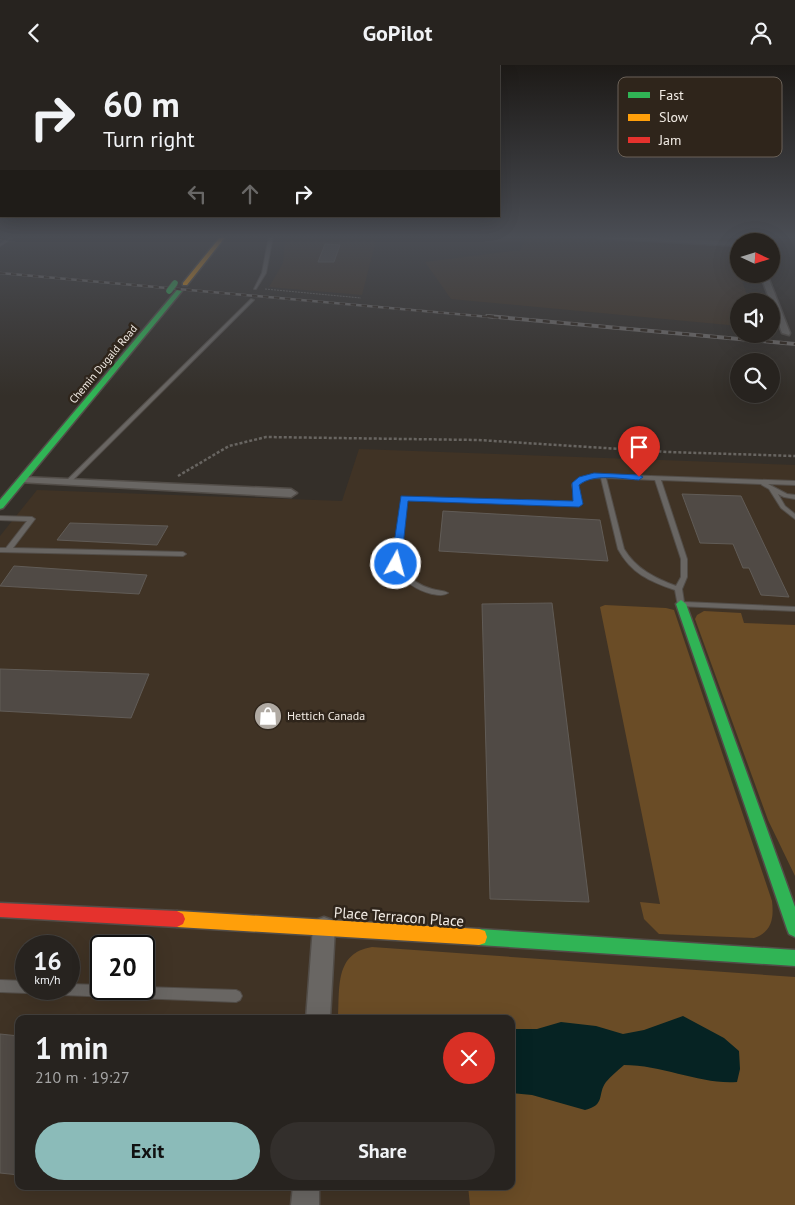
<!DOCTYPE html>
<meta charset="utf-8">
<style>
:root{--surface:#27231f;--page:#332f2c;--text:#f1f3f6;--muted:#a4a4a4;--line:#43403d;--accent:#8bbbb9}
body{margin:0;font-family:"PT Sans",sans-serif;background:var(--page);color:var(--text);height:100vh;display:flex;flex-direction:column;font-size:19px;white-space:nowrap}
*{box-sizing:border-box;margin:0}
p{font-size:16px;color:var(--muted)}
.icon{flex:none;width:28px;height:28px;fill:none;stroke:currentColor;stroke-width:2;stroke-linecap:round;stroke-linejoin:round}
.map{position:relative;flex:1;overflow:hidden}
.details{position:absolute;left:15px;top:950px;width:500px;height:175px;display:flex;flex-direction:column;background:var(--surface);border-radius:10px;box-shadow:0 5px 20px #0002,0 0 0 1px var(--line)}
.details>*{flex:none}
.top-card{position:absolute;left:0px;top:0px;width:500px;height:152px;box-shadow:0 5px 20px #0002,0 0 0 1px var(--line);background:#27231f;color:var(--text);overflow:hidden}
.needle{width:32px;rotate:94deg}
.buttons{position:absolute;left:730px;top:168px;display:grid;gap:10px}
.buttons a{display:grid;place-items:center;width:50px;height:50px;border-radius:50%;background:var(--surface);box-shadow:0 5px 20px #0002,0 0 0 1px var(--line);font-size:25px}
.speed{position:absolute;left:15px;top:870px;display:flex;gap:10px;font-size:25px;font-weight:700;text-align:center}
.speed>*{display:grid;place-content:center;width:65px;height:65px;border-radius:50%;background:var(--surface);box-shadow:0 5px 20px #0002,0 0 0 1px var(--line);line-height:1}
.speed small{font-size:12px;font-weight:400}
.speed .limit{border:2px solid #111;border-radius:8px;background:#fff;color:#111}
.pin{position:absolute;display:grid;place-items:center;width:42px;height:42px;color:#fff;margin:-51px -21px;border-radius:50% 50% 50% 0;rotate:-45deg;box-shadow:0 0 5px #0007}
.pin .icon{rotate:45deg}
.me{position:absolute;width:55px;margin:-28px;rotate:7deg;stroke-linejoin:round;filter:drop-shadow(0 0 4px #0008)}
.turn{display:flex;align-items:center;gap:18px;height:105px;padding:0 20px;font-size:22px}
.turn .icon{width:65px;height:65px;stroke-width:2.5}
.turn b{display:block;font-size:35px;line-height:42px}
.lanes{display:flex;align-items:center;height:48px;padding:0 20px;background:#0003;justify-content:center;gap:25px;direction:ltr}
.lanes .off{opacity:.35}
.round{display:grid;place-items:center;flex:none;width:52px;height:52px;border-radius:26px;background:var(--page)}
.overview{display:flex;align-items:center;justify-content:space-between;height:85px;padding:0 20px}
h1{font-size:30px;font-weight:800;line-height:38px}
.cta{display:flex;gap:10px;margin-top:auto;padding:10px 20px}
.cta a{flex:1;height:58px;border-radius:30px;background:var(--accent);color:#111;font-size:20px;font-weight:800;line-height:58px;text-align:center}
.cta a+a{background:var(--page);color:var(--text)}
header{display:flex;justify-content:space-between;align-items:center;height:65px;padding:0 20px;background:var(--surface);font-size:22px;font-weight:800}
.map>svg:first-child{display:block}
</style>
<header><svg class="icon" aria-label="back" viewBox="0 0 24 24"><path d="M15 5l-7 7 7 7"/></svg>GoPilot<svg class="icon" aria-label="person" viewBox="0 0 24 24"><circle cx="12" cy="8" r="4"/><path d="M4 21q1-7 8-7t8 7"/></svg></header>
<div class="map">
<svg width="795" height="1140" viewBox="0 0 795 1140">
<rect width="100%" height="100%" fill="#342f29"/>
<path fill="#403325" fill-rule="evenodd" d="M285,171h92l-15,59 -93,-8 14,-24z
M526,171h201l22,65h-10v25l-288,-27 -26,-37 95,-12z
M359,384l436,16v740h-795v-669l37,-46 305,11zM26,881h43v43h-43zM101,881h43v43h-43zM19,954h492v167h-492z"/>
<path fill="#6a4c26" d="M605,540l61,3 8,2 98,291c2,17 0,31 -18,37l-95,-4 -15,-15 -4,-17 20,2 -60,-297z
M704,546l37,2 3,10 51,2v251l-27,-56 -73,-201 2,-4z
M372,882l423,30v228h-325l-2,-19h43v-167h-173c2,-30 -4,-66 34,-72z"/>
<path fill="#062323" d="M683,951l41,22 15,13 1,18 -3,13c-35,3 -74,-17 -113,-17 -6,5 -13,11 -18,17 -9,12 0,23 -21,28l-53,-15 -21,-2v-64h26l24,-7 35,4 27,8 21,-4z"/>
<path fill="#504a45" stroke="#615c57" d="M325,179l15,1 -6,17h-16z
M682,429l59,2 48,101 -28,-2 -12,-27h-6l-10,-24 -33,-1z
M443,446l157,9 8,41 -169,-10z
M70,458l98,3 -11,19 -100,-5z
M14,501l133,9 -8,19 -139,-8z
M552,538l37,299 -99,-3 -8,-295z
M0,604l149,5 -18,44 -131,-7z
M0,969l19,2v139l-19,-2z"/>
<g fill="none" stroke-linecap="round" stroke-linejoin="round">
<defs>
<path id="lane" d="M12,171h4l-16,10v-2z
M269,171h4l-7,37 -10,16h-2l8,-16z
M251,234l3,1 -184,183h-4v-2z
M594,409l201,7v4l-27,-1 19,10 8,1v4l-11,-2 -6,-3 7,12 10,8v5l-14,-11 -12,-19 -7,-4 -1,-1 -100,-4 26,79v18l-5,12 2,13 111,5v4l-117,-5 -3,-16c-26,-9 -44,-17 -57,-41l-17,-71c-10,0 -16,1 -23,7l4,19 -3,2 -172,-6 -8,67c9,10 20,19 33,22 6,2 11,1 16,4 -5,3 -10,2 -16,1 -17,-4 -29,-14 -39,-27l9,-70 174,5 -4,-17 8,-7zM606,413l49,2 26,79v18l-5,9c-21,-8 -40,-17 -52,-37z
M0,451l32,1 3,2 -22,29 170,4 3,2 -3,2 -183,-4v-4h6l21,-27 -27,-1z
M0,915l26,1v8h5l-1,2 -4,2 -26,-1z
M69,919l32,1v4h43v-2l92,3 4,2 2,4 -2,4 -4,2 -174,-7 -4,-2 -2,-4h13z"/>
<path id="street" d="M596,171l143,6v4l-140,-8z
M760,209h7l23,59 -1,2 -7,-2z
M23,412l268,12 6,4 -6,4 -272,-15 -2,-2z
M324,852l8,3 3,7 -5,92h-24l7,-92 3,-7z
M293,1121h26v19h-28z"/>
<path id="fast" d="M177,225l5,1 -179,217 -3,1v-9z
M681,535l5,4 109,303v30l-6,-3 -2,-5 -111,-325z
M479,864l316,21v16l-316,-21 -6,-2 -2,-6 2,-6z"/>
<path id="slow" d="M221,171h5l-39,49h-4v-2z
M177,846l302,18 6,2 2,6 -2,6 -6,2 -302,-18 -6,-3 -2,-5 2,-5z"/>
<path id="jam" d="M0,838l177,8 6,3 2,5 -2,5 -6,3 -177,-10z"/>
</defs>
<use href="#lane" stroke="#524d48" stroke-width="2"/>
<use href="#street" stroke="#524d48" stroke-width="3"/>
<use href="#fast" stroke="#524d48" stroke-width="3"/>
<use href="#slow" stroke="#524d48" stroke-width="3"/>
<use href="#jam" stroke="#524d48" stroke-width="3"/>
<path stroke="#686561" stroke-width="1" stroke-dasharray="2 1" stroke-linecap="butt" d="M265,224l96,9"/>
<path stroke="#686561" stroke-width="2.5" stroke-dasharray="3 2" stroke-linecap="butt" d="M178,411l51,-30 37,-9 212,3 190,12 127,4"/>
<use href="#lane" fill="#696663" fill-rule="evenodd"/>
<use href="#street" fill="#696663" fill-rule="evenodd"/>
<use href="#fast" fill="#30b455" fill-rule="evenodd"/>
<use href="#slow" fill="#ff9f0a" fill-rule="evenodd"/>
<use href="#jam" fill="#e5322d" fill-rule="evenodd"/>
<defs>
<path id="rail-far1" d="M0,208l501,45"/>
<path id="rail" d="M487,251l308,28"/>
</defs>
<use href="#rail-far1" stroke="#706c69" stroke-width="2.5"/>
<use href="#rail" stroke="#706c69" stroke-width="4"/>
<use href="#rail-far1" stroke="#2f251b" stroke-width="2" stroke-dasharray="5.5" stroke-linecap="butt"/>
<use href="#rail" stroke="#2f251b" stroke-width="2.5" stroke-dasharray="7" stroke-linecap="butt"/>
<defs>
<path id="fast-bridge" d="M169,226l6,-8"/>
</defs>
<use href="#fast-bridge" stroke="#524d48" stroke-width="7" stroke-linecap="butt"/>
<use href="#fast-bridge" stroke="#30b455" stroke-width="5.5"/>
</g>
<linearGradient id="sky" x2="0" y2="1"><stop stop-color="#1d1a17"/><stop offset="0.52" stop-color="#4a4d54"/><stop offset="1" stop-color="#4a4d54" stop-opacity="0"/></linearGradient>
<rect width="795" height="331" fill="url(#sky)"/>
<path fill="#1a73e8" stroke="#114b97" d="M594,408l45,2 4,2 -4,3c-18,-1 -45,-7 -60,5l4,19 -4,3 -171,-6 -7,63 -5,3 -5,-3 10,-68 172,5 -1,-18 7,-6z"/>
<defs>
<symbol id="shop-disc" viewBox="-11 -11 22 22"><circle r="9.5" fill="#b0aaa3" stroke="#2f251b"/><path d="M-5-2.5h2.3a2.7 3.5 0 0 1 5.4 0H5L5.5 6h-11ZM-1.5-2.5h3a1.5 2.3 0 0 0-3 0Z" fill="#fff"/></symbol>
</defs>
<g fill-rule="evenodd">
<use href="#shop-disc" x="252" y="635" width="32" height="32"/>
</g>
<g text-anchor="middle" stroke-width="5" stroke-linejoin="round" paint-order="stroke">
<g font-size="11" fill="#f2ece5" stroke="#2f251b">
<text transform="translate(103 299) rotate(-50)" y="4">Chemin Dugald Road</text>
</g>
<g font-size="12" fill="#f2ece5" stroke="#2f251b" text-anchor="start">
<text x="287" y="655">Hettich Canada</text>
</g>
<g font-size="15" fill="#f2ece5" stroke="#2f251b">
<text transform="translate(399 852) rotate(4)" y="5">Place Terracon Place</text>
</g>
</g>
<rect x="618" y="12" width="164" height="80" rx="8" fill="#2f251b" stroke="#6a6158" stroke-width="1"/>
<rect x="628" y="27" width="22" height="6" fill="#30b455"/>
<rect x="628" y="49" width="22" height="7" fill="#ff9f0a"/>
<rect x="628" y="72" width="22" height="6" fill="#e5322d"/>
<g font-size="14" fill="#f2ece5">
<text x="659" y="35">Fast</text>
<text x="659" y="57">Slow</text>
<text x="659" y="80">Jam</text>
</g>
</svg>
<div class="buttons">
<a><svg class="needle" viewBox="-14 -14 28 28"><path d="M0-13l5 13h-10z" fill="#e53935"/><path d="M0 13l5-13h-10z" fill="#a4a4a4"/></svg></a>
<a><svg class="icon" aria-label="sound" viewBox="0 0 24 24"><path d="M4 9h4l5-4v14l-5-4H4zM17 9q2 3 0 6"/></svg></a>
<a><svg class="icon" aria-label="search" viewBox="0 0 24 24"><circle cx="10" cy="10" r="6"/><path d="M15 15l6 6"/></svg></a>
</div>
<div class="speed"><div>16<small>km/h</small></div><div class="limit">20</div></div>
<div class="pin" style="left:639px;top:412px;background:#d93025"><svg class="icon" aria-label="arrive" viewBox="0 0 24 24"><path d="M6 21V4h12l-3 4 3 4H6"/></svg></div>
<svg class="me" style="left:396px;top:499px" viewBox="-20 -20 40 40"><circle r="17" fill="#1a73e8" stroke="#fff" stroke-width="3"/><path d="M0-11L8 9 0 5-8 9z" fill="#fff"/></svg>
<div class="top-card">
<div class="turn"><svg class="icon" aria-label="right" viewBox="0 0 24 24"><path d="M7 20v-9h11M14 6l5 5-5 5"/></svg><div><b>60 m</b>Turn right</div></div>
<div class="lanes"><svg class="icon off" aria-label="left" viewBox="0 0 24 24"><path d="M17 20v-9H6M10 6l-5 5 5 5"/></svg><svg class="icon off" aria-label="ahead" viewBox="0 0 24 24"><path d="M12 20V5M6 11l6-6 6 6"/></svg><svg class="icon" aria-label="right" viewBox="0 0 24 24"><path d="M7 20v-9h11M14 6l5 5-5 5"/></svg></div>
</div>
<section class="details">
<div class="overview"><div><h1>1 min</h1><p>210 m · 19:27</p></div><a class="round" style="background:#d93025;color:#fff"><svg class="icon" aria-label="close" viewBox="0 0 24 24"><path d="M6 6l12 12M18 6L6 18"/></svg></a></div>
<div class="cta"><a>Exit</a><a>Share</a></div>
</section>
</div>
